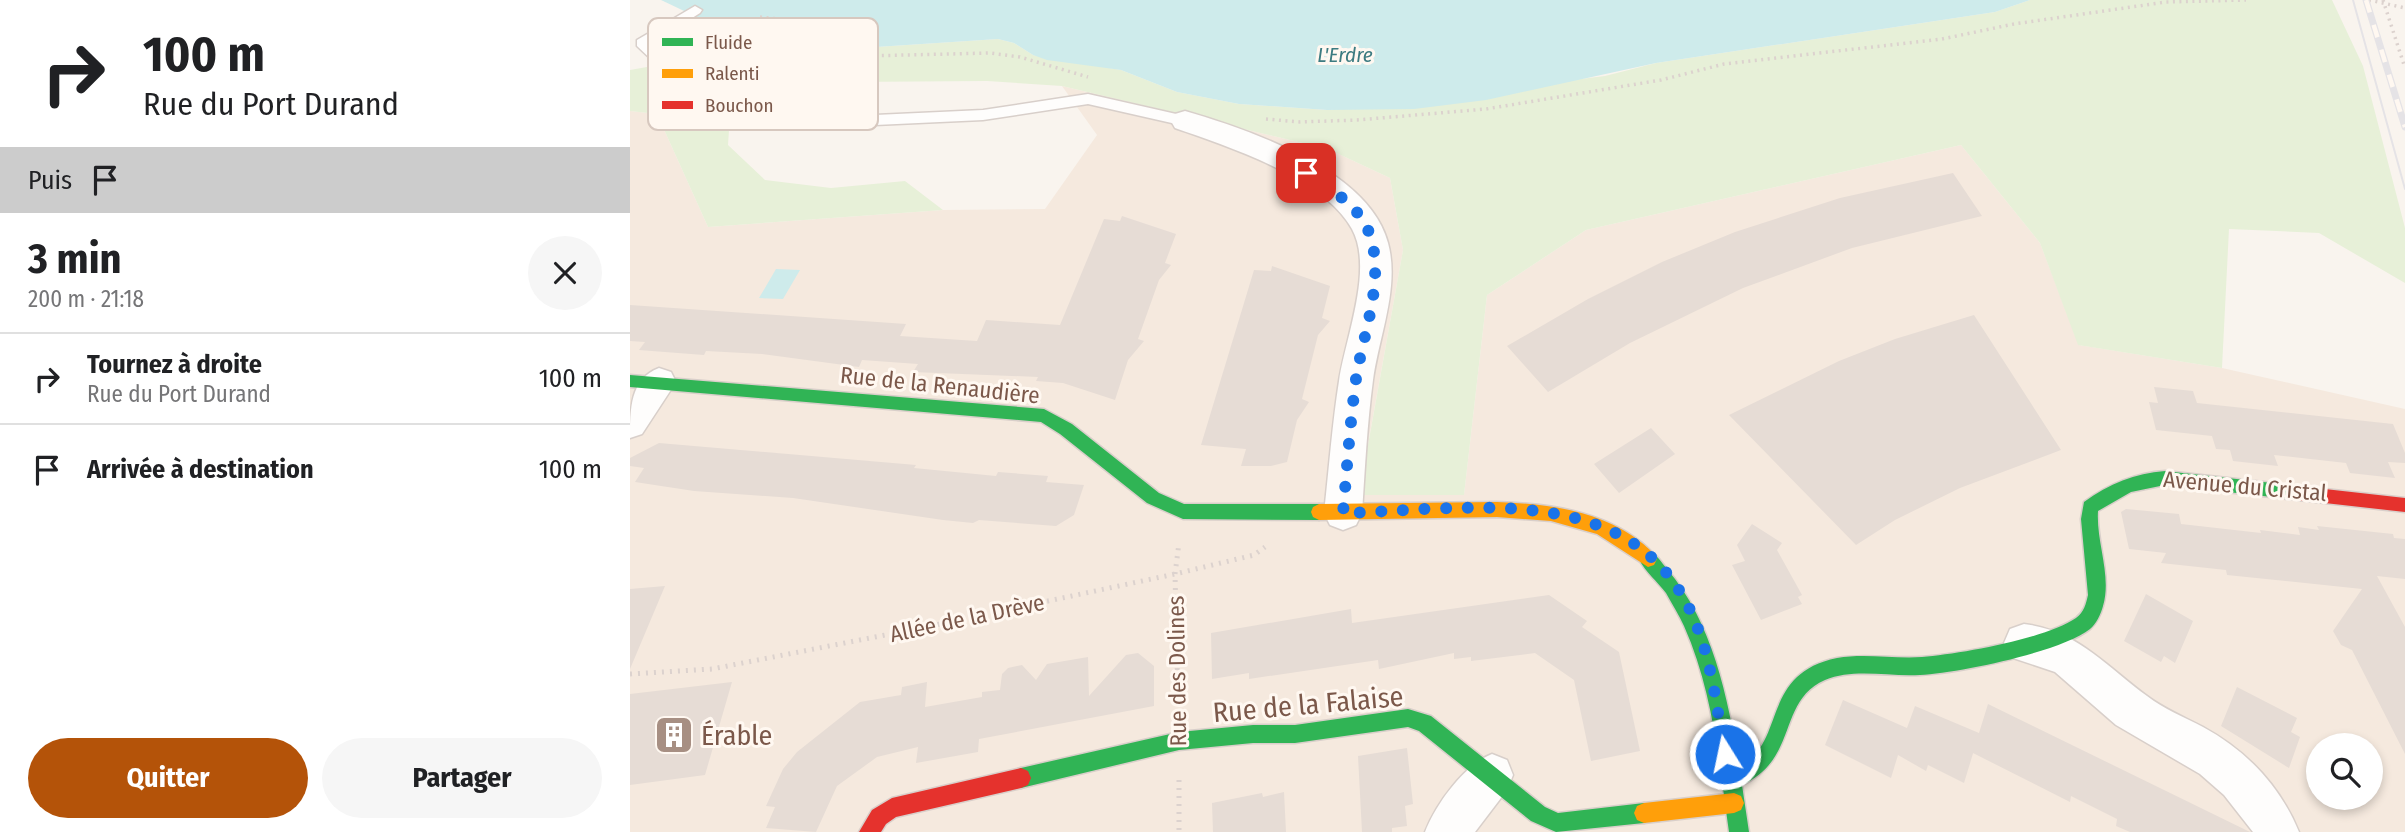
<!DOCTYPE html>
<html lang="fr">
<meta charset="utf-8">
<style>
:root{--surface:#fff;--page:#f6f6f6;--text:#202124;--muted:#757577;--line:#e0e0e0;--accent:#b45309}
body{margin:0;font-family:"Fira Sans Condensed",sans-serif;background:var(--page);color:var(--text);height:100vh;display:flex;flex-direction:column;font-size:26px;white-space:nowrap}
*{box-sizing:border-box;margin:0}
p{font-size:23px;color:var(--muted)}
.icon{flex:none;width:38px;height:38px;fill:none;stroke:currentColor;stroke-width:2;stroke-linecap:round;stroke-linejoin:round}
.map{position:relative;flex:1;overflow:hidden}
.sheet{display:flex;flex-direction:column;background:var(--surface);width:630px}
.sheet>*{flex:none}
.top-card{background:#fff;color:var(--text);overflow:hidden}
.controls{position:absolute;left:1676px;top:733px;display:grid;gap:14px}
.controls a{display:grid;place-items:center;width:77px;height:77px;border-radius:50%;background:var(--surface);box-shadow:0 4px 10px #0003;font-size:35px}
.pin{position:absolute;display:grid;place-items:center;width:60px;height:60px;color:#fff;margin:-30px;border-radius:14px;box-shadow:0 4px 10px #0006}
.me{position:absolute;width:77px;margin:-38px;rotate:350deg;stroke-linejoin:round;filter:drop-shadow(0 0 5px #0008)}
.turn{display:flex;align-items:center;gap:24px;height:147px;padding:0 28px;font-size:32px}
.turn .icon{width:91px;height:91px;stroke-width:2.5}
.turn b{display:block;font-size:49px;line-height:60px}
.then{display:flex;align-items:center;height:66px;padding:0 28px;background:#0003;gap:14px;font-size:26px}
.round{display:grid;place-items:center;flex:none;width:74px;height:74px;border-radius:37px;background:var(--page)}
.headline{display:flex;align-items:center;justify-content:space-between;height:119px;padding:0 28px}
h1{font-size:42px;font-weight:700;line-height:52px}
.button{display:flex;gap:14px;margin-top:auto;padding:14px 28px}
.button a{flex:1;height:80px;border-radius:42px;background:var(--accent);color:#fff;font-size:28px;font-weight:700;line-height:80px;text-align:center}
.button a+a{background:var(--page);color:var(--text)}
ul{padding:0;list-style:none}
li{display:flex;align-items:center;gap:21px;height:91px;padding:0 28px;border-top:2px solid var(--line)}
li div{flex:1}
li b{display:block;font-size:26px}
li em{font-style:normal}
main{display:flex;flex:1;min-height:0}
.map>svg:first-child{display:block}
</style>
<main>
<section class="sheet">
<div class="top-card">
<div class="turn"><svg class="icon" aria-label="right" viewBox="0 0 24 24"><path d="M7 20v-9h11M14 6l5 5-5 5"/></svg><div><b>100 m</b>Rue du Port Durand</div></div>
<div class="then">Puis<svg class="icon" aria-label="arrive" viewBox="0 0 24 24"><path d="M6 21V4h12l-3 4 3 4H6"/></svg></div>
</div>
<div class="headline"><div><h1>3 min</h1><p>200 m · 21:18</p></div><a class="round"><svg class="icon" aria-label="close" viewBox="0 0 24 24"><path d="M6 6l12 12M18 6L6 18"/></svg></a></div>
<ul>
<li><svg class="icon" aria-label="right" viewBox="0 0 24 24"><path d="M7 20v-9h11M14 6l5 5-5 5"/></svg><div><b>Tournez à droite</b><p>Rue du Port Durand</p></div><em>100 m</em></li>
<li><svg class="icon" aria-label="arrive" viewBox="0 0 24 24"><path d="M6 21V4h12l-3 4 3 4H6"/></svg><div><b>Arrivée à destination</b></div><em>100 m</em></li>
</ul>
<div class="button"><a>Quitter</a><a>Partager</a></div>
</section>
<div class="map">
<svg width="1775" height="832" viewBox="0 0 1775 832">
<rect width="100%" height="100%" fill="#f9f4ee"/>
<path fill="#f5e9de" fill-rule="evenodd" d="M432,86l266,63 62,29 13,72 -44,244 105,1 23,-200 99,-65 375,-85 79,98 39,102 143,23 183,41v423h-1775v-721l27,3 51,113 235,-17 102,-1 52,-74zM1689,746h52v52h-52z"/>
<path fill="#e7f0d8" d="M1400,0h302l31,66 42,162v55l-86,-50 -90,-4 -7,139 -144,-23 -38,-102 -79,-98 -375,85 -99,65 -23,200h-105l44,-245 -13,-72 -62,-29 -266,-63 -75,-5 -141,1 -100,-10 -65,-23 31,-25 31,15 118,9 137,-9 16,4 19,12 88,15 56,22 62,12 88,6 278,-34 51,-13 339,-51z
M28,65l73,35 -3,45 37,35 66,8 74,-7 38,29 -235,17 -51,-113 -27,-3v-41z"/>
<path fill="#ceebeb" d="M31,0h1369l-35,12 -339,51 -170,37 -72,9 -87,1 -88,-6 -62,-12 -56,-22 -74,-10 -14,-5 -19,-12 -16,-4 -137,9 -118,-9z
M146,269l24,1 -17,29 -24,-1z"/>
<path fill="#e6dcd5" d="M1323,173l29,43 -130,32 -109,40 -113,55 -82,49 -41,-46 81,-47 74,-37 73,-30 105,-34z
M492,216l54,18 -11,29 6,2 -12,15 -21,59 6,2 -16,19 -13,40 -52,-17 -27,-2 2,-4 -125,-5 5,-8 -56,-4 -3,7 -97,-13 -56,-3 -2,4 -65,-5 6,-8 -15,-1v-36l276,19 -6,12 77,5 9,-21 74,5 44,-106 16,2z
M642,266l58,20 -8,32 8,3 -12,14 -16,64 7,3 -12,18 -10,42 -16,4h-30l5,-17 -45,-4 53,-175 17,1z
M1344,315l87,135 -101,38 -65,32 -39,25 -127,-130 110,-54 56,-22z
M1524,387l39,4 4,12 196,21 12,29v10l-17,-1 7,16 -45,-5 -4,-10 -72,-8 4,11 -45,-5 -3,-11 -14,-1 -4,-13 -56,-6 -7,-28 9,1z
M1021,428l24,26 -56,39 -25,-29z
M29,443l257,22 -2,3 82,8 2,-4 50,4 -2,6 38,3 -10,30 -18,11 -77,-6 -6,3 -30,-3 -150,-22 -99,-7 -59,-9 9,-14 -14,-2v-8z
M1496,509l53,5 2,10 80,9 -1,-3 40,5 -2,-8 21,3 -2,-4 76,8 1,4 11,1v40l-28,-3 28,51v127l-53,-104 -11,-5 -8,-14 29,-42 -135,-14 -1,-5 -65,-7 5,-10 -37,-4 -8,-37z
M1122,524l30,19 -5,7 25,45 -4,2 4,7 -41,16 -29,-55 13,-4 -8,-16z
M35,586l-35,83v-80z
M1516,594l47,27 -18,42 -11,-7 -3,6 -37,-21z
M919,595l38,26 -5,6 37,25 21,99 -49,10 -17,-81 -39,-27 -64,8v-4l-17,2v-6l-75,16 -1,-9 -129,19v-6l-37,6 -1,-46 140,-24 1,14z
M508,653l16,13v40l-175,33 -1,13 -62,11 2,-16 -41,10 -40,29 -21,46 -50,-4 9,-21 -9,-1 17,-37 14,-17 63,-50 41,-7 1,-8 25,-5 -2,25 57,-10v-5l18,-2 2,-16 6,-6 14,-3 14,15 11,-16 41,-7 1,39 37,-41z
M102,682l-27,93 -75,10v-91z
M1607,687l60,31 -6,14 9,5 -11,31 -68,-42z
M1213,700l64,28 8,-22 64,27 9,-29 262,128h-120l-14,-6 1,-7 -46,-23 -1,6 -97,-49 5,-16 -14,46 -36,-18 -2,6 -28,-16 -7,23 -66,-33z
M777,748l6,56 -8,2 2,20 -15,2v4h-30l-4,-76z
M654,792l2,40h-73l-1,-29 50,-10 1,4z"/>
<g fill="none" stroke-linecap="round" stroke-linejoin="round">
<defs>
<path id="lane" d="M65,6l7,4 -2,3 -49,31 14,13 40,9 40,19 15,16 18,10 54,6 151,-7 105,-16 97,22 7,5 -7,5 -97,-22 -105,16 -151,7 -57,-7 -25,-13 -15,-16 -39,-18 -40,-9 -19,-18v-6z"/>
<path id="street" d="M555,111c65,19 184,59 203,132 12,44 -9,93 -15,137 -6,44 -8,89 -11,133l-6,12 -13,5 -13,-5 -6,-12c5,-44 8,-88 15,-132 6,-42 35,-112 13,-152 -29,-52 -123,-82 -177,-101l-4,-7 4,-7z
M29,368l12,4 5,10 -34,52 -12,4c0,-29 0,-59 29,-70z
M1394,624c53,6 82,42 123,72 17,13 37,21 56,31 44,24 77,59 96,105h-46l-29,-37 -24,-21 -84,-49 -61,-53 -45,-15 -6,-14 6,-14z
M862,754l15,6 6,15 -6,15 -32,42h-50c11,-28 39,-67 67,-78z"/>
<path id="fast" d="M0,375l414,34 28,15 87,69 25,11h135l6,3 2,5 -2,5 -6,3 -136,-1 -36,-16 -87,-69 -19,-12 -411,-35z
M1535,471l133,15 6,2 2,5 -2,5 -6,2 -133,-15 -34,7 -33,19c-2,32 14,64 5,95 -2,8 -7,18 -13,23 -29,23 -132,44 -170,46 -31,2 -66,-7 -95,5 -48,21 -26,79 -83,105l7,47h-20c-10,-69 -16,-141 -45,-206 -5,-11 -12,-22 -18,-33 -8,-11 -21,-21 -27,-34l3,-6 6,-2c9,3 13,11 19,18 46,54 61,129 72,197 48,-22 20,-92 98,-108 28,-5 57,1 85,-1 38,-3 123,-18 154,-39 8,-6 10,-14 12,-23l-7,-76 3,-17c25,-18 51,-29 81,-31z
M778,709l23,7 114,91 13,6 86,-10 7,3 3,7 -3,7 -7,3 -88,9 -25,-11 -112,-90 -11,-4 -113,16h-42l-74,7 -158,38 -7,-3 -3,-7 3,-7 7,-3 158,-36 74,-7h42z"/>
<path id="slow" d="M867,502c51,2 104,8 145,41 6,5 11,9 15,16l-3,6 -6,2 -51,-33 -46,-13 -54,-4 -178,3 -6,-3 -2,-5 2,-5 6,-3z
M1104,793l7,3 3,7 -3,7 -7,3 -90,10 -7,-3 -3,-7 3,-7 7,-3z"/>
<path id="jam" d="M1668,486l107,12v14l-107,-12 -6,-2 -2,-5 2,-5z
M391,768l7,3 3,7 -3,7 -7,3 -125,29 -10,7 -5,8h-22l13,-22 20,-12z"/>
</defs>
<use href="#lane" stroke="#d8cfca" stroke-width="3"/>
<use href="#street" stroke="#d8cfca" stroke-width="3"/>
<use href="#fast" stroke="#d9cfca" stroke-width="3"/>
<use href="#slow" stroke="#d9cfca" stroke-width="3"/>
<use href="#jam" stroke="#d9cfca" stroke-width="3"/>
<path stroke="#dcd2ce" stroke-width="3.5" stroke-dasharray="2 4.5" stroke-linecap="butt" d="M1739,0l36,8
M130,17l66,7
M64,44l129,13 167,-4 30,4 68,20
M138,53l28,-31
M636,119l34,3 57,-2 129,-11 175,-29 63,-16 218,-25 72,-15 152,-22 80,-2"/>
<path stroke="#dcd2ce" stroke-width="5" stroke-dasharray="2 6" stroke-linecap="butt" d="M0,674l82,-5 214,-42 249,-53 79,-19 11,-8
M548,702l-3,-128 4,-31
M549,780v52"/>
<use href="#lane" fill="#fefdfc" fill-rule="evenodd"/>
<use href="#street" fill="#fefdfc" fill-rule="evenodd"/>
<use href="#fast" fill="#30b455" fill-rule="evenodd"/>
<use href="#slow" fill="#ff9f0a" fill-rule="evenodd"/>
<use href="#jam" fill="#e5322d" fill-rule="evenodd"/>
<path stroke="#e5e3e6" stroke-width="2" d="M1723,0l52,189"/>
<defs>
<path id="rail" d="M1736,0l39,127"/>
</defs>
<use href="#rail" stroke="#e5e3e6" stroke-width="7"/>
<use href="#rail" stroke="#fff8f1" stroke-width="4.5" stroke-dasharray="13" stroke-linecap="butt"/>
<path stroke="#dcd2ce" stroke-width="3.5" stroke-dasharray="2 4.5" stroke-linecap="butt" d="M1753,0l22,68"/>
</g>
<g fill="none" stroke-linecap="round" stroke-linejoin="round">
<path stroke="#1a73e8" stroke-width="12" stroke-dasharray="0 21.6" d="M676,173c22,14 52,32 62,57 19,46 -5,103 -12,149 -6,44 -9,89 -13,134 122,-3 292,-36 351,106 18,42 23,91 31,135"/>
</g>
<defs>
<symbol id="building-square" viewBox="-11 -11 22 22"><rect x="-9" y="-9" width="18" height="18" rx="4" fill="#a78f83" stroke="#fff8f1"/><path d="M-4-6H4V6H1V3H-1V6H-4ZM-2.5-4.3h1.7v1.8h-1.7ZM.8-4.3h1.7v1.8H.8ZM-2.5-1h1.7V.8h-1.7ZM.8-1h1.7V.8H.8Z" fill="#fff"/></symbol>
</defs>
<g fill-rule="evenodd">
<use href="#building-square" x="22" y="713" width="44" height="44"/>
</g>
<g text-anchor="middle" stroke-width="6" stroke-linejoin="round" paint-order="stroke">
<g font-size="21" font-style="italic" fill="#3c7b81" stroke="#fff8f1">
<text x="715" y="62">L'Erdre</text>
</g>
<g font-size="23" fill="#7b584a" stroke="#fff8f1">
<text transform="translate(310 385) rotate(6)" y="8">Rue de la Renaudière</text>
<text transform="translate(1615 486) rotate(5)" y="8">Avenue du Cristal</text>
<text transform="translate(337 618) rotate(-12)" y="8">Allée de la Drève</text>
<text transform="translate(547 671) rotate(-91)" y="8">Rue des Dolines</text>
</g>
<g font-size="28" fill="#7b584a" stroke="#fff8f1">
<text transform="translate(678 704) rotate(-5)" y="10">Rue de la Falaise</text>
</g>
<g font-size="28" fill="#7b584a" stroke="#fff8f1" text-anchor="start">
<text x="71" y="745">Érable</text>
</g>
</g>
<rect x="18" y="18" width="230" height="112" rx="10" fill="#fff8f1" stroke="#d7c8bf" stroke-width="2"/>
<rect x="32" y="38" width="31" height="8" fill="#30b455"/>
<rect x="32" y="69" width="31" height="9" fill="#ff9f0a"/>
<rect x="32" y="101" width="31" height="8" fill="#e5322d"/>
<g font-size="19" fill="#7b584a">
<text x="75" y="49">Fluide</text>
<text x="75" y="80">Ralenti</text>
<text x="75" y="112">Bouchon</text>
</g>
</svg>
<div class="controls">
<a><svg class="icon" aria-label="search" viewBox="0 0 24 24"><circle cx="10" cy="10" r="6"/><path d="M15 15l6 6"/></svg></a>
</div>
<div class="pin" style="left:676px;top:173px;background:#d93025"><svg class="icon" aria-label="arrive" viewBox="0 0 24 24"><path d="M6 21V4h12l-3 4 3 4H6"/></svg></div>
<svg class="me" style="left:1095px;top:754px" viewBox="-20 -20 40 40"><circle r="17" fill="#1a73e8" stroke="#fff" stroke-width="3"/><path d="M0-11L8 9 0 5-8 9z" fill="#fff"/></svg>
</div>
</main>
